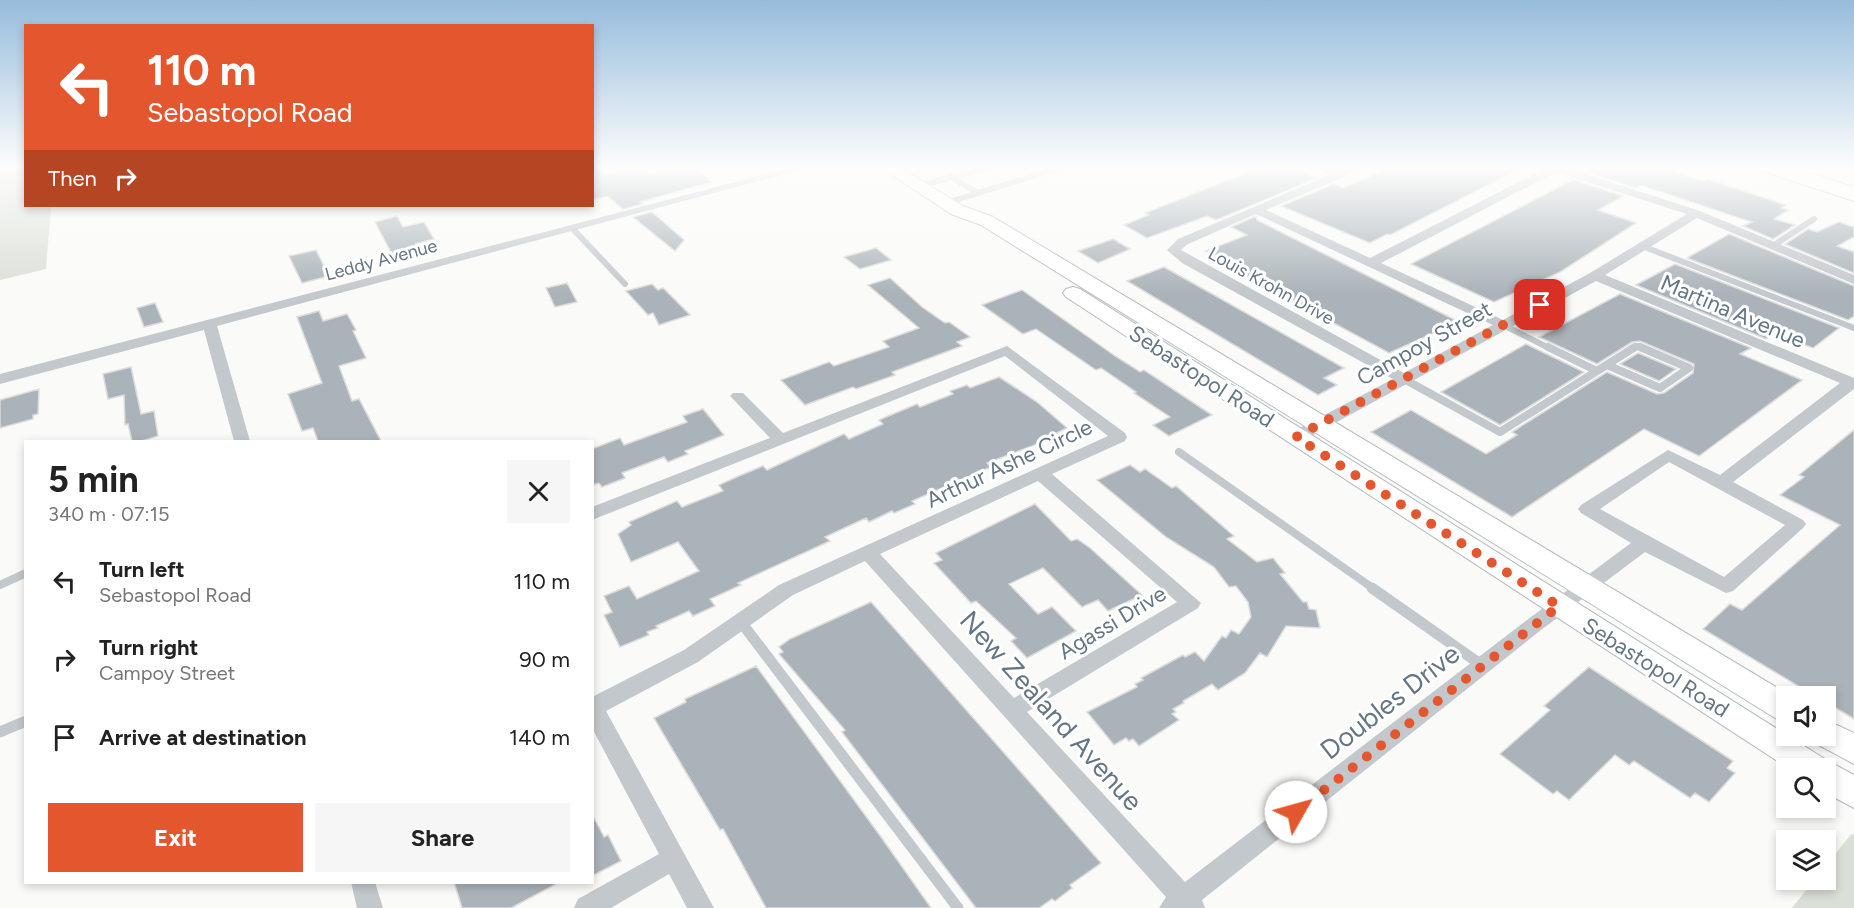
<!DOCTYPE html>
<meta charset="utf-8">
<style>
:root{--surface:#fff;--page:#f6f6f6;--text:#222;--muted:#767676;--accent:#e4572e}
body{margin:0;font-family:Figtree,sans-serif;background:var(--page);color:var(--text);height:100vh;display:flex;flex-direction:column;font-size:22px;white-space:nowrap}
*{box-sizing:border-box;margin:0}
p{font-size:20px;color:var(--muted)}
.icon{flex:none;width:33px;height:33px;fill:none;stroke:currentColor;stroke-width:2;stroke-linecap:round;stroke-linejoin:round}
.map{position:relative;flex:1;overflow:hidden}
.details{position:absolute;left:24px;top:440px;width:570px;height:444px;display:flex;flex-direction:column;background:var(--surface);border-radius:0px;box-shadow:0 3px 9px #0003}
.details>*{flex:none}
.hud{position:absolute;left:24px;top:24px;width:570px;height:183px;border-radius:0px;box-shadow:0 3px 9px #0003;background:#e4572e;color:#fff;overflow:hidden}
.tools{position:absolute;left:1776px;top:686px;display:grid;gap:12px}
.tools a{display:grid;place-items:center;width:60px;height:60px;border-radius:0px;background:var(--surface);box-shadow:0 3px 9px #0003;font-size:30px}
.pin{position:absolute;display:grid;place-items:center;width:51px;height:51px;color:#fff;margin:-26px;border-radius:12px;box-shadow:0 3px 9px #0006}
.me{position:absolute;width:66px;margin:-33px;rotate:52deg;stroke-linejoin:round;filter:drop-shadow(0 0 4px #0008)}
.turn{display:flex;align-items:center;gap:21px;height:126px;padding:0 24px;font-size:27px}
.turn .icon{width:78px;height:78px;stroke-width:2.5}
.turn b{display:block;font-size:42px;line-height:51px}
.then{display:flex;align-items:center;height:57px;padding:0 24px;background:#0003;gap:12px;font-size:22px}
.round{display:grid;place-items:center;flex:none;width:63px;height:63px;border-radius:0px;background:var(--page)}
.summary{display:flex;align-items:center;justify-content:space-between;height:102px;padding:0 24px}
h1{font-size:36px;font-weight:700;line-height:45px}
.action{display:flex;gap:12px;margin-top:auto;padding:12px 24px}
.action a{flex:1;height:69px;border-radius:0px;background:var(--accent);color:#fff;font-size:24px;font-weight:700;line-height:69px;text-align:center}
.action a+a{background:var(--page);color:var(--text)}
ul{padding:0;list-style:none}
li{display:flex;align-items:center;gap:18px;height:78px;padding:0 24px}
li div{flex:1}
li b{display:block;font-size:22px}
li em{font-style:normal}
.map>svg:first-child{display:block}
</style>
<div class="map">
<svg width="1854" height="908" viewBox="0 0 1854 908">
<rect width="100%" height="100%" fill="#fafaf8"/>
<path fill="#dadfd7" d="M25,167l1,39h25l-5,63 -46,11v-111z
M1851,834l3,1v73h-62l23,-29h11v-13z"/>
<path fill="#aab3b9" stroke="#dcdcda" stroke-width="1.5" d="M592,167h6l7,7 39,-7 7,7 24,-7h20l16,15 -71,20 3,2 -20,5 -16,-13 -15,4z
M1261,167h29l27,11 -101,42 -9,-4 -60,22 -23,-13 25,-10 -4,-2z
M1392,167h131l-133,68 -3,-1 -17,9 -89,-37 53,-22 9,4z
M1597,167h61l45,14 4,-2 78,26 -4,3 7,2 -14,9 21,6 -22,14 -30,-13 9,-4 -111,-37 -5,3 -49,-16z
M1573,180l50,16 -25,14 38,13 -76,49 -66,30 -83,-38z
M652,212l32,28 -9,11 -42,-34z
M397,216l6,11 21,-5 10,17 -19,5 3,6 -25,6 -18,-34z
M1256,216l1,4 202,102 -70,31 -161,-87 3,-2 -25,-13 41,-16 -16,-8z
M1839,222l15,5v10l-17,9 17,6v21l-69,-29 23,-15 9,3z
M1729,234l125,52v30l-6,4 -161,-62z
M1113,239l17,10 -32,14 -20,-12z
M876,248l15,12 -31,9 -16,-12z
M316,250l13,26 -27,7 -13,-27z
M1675,264l164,64 -26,20 -38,-14 -9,5 -130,-54z
M1164,267l180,101 -20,10 13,7 -19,10 -191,-114z
M890,278l32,29 23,16 4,-1 21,15 -13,5 5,4 -70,26 3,3 -39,14 -3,-2 -48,18 -24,-25 48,-18 5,4 55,-19 -6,-6 36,-13 -51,-43z
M567,283l10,19 -22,5 -9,-19z
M652,284l6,6 5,-2 27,27 -31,10 -6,-12 -5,2 -22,-24z
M1022,290l93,66 25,16 4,-2 68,45 -43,21 -16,-11 17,-8 -36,-24 2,-1 -35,-24 -5,2 -60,-41 -13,5 -41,-29z
M1620,294l131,54 -11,6 62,26 -103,76 -55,-27 -132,88 -141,-85 40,-22 75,44 31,-19 -5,-3 95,-60 50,22 7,-1 29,-20 1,-9 -54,-23 -8,1 -35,22 -58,-27z
M155,303l8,19 -19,5 -7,-19z
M319,311l4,10 24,-7 9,16 -3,1 13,27 -27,8 13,35 7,-2 22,42h-63l-5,-13 -11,3 -14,-37 34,-11 -25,-66z
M1526,344l58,28 -84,53 -59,-33z
M1638,353l38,16 -17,12 -39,-17z
M131,367l10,47 13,-3 4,25 -16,5h-10l-4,-17 -3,1 -1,-30 -16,4 -5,-25z
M999,377l38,25 30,26 -29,14 2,1 -53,20 4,4 -79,34 3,3 -21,9 -2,-2 -23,11 -3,-4 -41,19 5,4 -92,42 3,2 -31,14 5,7 -22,10 -4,-5 -33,15 2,2 -11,4 2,3 -29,12 -16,-32 8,-3 -8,-16 25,-10 8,13 62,-28 -21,-29 -47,20 -13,-28 13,-9 -2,-3 48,-21 5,6 41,-16 -4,-6 20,-9 24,-10 4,4 77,-36 5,5 34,-15 -4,-4 38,-16 3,3 33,-13 -3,-3 17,-6 3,3z
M39,389l-1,25 -5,1v4l-33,9v-28z
M703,409l21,26 -39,16 3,3 -20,8 -4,-5 -42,16 3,5 -23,9 -3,-4 -7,2v-36l28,-11 4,7 63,-23 -4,-6z
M1854,430v289l-28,-17v-6h-11l-112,-67 27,-25 12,6 98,-85 -60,-30 24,-18 -5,-2z
M1130,465l10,7 5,-3 27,19 4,-2 58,50 -7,3 30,23 16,-4 12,15 -5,1 23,28h4l2,7 7,1 4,18 -34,-2 -19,31 -7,-4 -15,20 -27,17 -6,-6 -29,17 1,2 -11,6 3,3 -4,2 7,6 -40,26 -6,-7 -4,2 -3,-3 -12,7 -27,-33 50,-25 -2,-3 8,-4 -2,-2 42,-23 2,2 10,-5 9,9 18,-25 4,2 5,-8 8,4 12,-17 -3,-15 -12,-16 -7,1 -15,-20 -48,-30 -69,-57z
M1035,504l36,37 6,-2 13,9 52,47 -34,16 -10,-11 -16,7 -39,-39 -34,16 29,30 14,-7 24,24 -49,27 -16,-17 5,-3 -40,-37 -5,2 -37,-40 8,-3 -6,-7z
M871,602l230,261 -31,22 2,3 -17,13 -3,-2 -13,9h-63l-134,-176 3,-2 -66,-76 4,-2 -4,-5 11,-8z
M756,666l125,171 50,71h-165l-43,-79 -3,1 -66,-112 32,-16 -1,-3z
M1589,667l144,94 -6,7 8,5 -26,29 -14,-9 -5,5 -56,-37 -5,4 -14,-10 -46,45 -12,-9 -4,3 -53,-40 50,-44 -6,-4z
M592,814l12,23 4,-2 13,26 -29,15z
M454,882h106l-49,26h-49z"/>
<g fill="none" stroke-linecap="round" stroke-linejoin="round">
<defs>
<path id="secondary" d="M880,167h19l64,39 30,11 798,479h-5v26l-11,-4 -794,-493 -30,-11z
M1073,287l7,2 748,472 26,14v33l-28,-15v-25h-38l-722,-471 -3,-4 3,-4z
M1826,720l28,13v31l-39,-21 -4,-8h15z"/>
<path id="highway" d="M1759,167h32l63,20v14l-92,-30z"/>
</defs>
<use href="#secondary" stroke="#b3babf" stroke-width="2"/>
<use href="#highway" stroke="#b4b9bd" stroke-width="2"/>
<path stroke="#c3c8cc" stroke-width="6" d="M951,177l27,16
M919,186l71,-19
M946,203l116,-36
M573,229l52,55
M1774,245l40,-26
M1642,246l212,82
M1503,325l48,24
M1633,349l4,-3 6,3"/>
<path stroke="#c3c8cc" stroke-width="8" d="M1607,365l53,23 29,-20 -49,-21
M1597,371l38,-24
M1404,379l96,53 97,-61 -49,-24
M1179,452l195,137
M0,585l26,-12"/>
<path stroke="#c3c8cc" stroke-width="11" d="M1372,588l111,78
M741,622l217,286
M0,732l26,-11"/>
<path fill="#c3c8cc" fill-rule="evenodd" d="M793,167h18l-594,159 33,115h-16l-30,-111 -204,54v-10z
M1315,167h15l9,4 8,-4h14l-17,10 -78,33 104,48 178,-91h16l136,44 154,64v9l-157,-66 -92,57 249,103v11l-121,93 70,38 3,4 -3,4 -70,63 -7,2 -81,-41 -104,78 -339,270 3,8h-46l7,-11 -301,-336 -72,34 -95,67 -92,49 108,197h-27l-18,-34 -58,34h-37l4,-9 81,-45 -67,-126v-31l92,-47 95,-65 329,-149 -103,-80 -413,164v-13l178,-69 -37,-39 -3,-3 3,-3h10l40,40 224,-87 118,87 2,4 -2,4 -73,33 149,129 -3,5 -171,104 158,170 342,-262 104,-77 -50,-30 -3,-4 3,-4 87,-55 52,25 120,-92 -244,-102 -294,160h-12l-2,-4 2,-4 103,-54 -211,-116 -15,-13 11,-11 151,-64zM1556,172l131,42 -97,59 -87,47 -122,-57zM1256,214l237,111 -89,48 -223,-123 5,-5zM1669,462l116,63 -61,52 -124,-68zM1038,481l139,121 -163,96 -134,-144z
M351,882h24l8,26h-26z"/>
<use href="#secondary" fill="#fff" fill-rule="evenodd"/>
<use href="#highway" fill="#fff" fill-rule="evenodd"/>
</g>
<linearGradient id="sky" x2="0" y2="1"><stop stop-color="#96bcdc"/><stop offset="0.57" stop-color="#fdfdfc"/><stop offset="1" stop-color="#fdfdfc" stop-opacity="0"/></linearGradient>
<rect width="1854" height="294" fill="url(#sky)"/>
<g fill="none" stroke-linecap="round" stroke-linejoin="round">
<path stroke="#e4572e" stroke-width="10" stroke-dasharray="0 18" d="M1296,812l263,-206 -263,-169 244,-132"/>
</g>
<g text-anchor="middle" stroke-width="6" stroke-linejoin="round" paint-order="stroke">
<g font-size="18" fill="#657683" stroke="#fff">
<text transform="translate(381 260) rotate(-15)" y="6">Leddy Avenue</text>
<text transform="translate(1271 286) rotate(29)" y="6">Louis Krohn Drive</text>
</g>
<g font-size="22" fill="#657683" stroke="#fff">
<text transform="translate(1733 311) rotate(23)" y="8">Martina Avenue</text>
<text transform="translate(1424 343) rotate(-29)" y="8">Campoy Street</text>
<text transform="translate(1202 376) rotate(33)" y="8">Sebastopol Road</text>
<text transform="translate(1009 463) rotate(-25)" y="8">Arthur Ashe Circle</text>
<text transform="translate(1112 622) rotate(-31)" y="8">Agassi Drive</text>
<text transform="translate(1656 667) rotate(32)" y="8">Sebastopol Road</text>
</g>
<g font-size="27" fill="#657683" stroke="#fff">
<text transform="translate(1390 702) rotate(-38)" y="9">Doubles Drive</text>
<text transform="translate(1051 711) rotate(48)" y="9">New Zealand Avenue</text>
</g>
</g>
</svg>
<div class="tools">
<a><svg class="icon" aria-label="sound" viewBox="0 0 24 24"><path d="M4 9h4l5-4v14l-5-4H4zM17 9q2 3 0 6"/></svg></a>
<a><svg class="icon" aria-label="search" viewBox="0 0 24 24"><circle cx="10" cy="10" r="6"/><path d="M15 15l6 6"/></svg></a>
<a><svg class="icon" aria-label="layers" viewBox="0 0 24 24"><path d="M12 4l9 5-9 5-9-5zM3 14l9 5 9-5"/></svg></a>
</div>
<div class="pin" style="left:1540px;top:305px;background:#d93025"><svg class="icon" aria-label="arrive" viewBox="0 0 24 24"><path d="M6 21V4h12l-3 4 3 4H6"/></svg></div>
<svg class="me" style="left:1296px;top:812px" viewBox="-20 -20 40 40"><circle r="19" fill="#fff"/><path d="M0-13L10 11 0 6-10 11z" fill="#e4572e"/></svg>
<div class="hud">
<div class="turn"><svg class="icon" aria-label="left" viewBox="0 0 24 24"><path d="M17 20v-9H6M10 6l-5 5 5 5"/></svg><div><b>110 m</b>Sebastopol Road</div></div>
<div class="then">Then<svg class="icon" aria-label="right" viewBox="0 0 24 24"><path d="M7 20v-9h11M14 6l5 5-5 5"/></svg></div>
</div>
<section class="details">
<div class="summary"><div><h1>5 min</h1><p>340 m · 07:15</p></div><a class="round"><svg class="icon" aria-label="close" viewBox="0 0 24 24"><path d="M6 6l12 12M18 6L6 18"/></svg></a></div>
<ul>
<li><svg class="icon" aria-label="left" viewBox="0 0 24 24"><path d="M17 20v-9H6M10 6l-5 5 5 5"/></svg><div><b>Turn left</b><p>Sebastopol Road</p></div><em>110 m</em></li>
<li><svg class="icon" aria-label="right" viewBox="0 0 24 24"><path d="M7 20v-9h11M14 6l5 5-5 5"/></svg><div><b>Turn right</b><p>Campoy Street</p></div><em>90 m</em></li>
<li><svg class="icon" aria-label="arrive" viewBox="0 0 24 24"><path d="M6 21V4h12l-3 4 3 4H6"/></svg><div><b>Arrive at destination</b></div><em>140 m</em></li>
</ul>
<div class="action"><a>Exit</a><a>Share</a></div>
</section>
</div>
